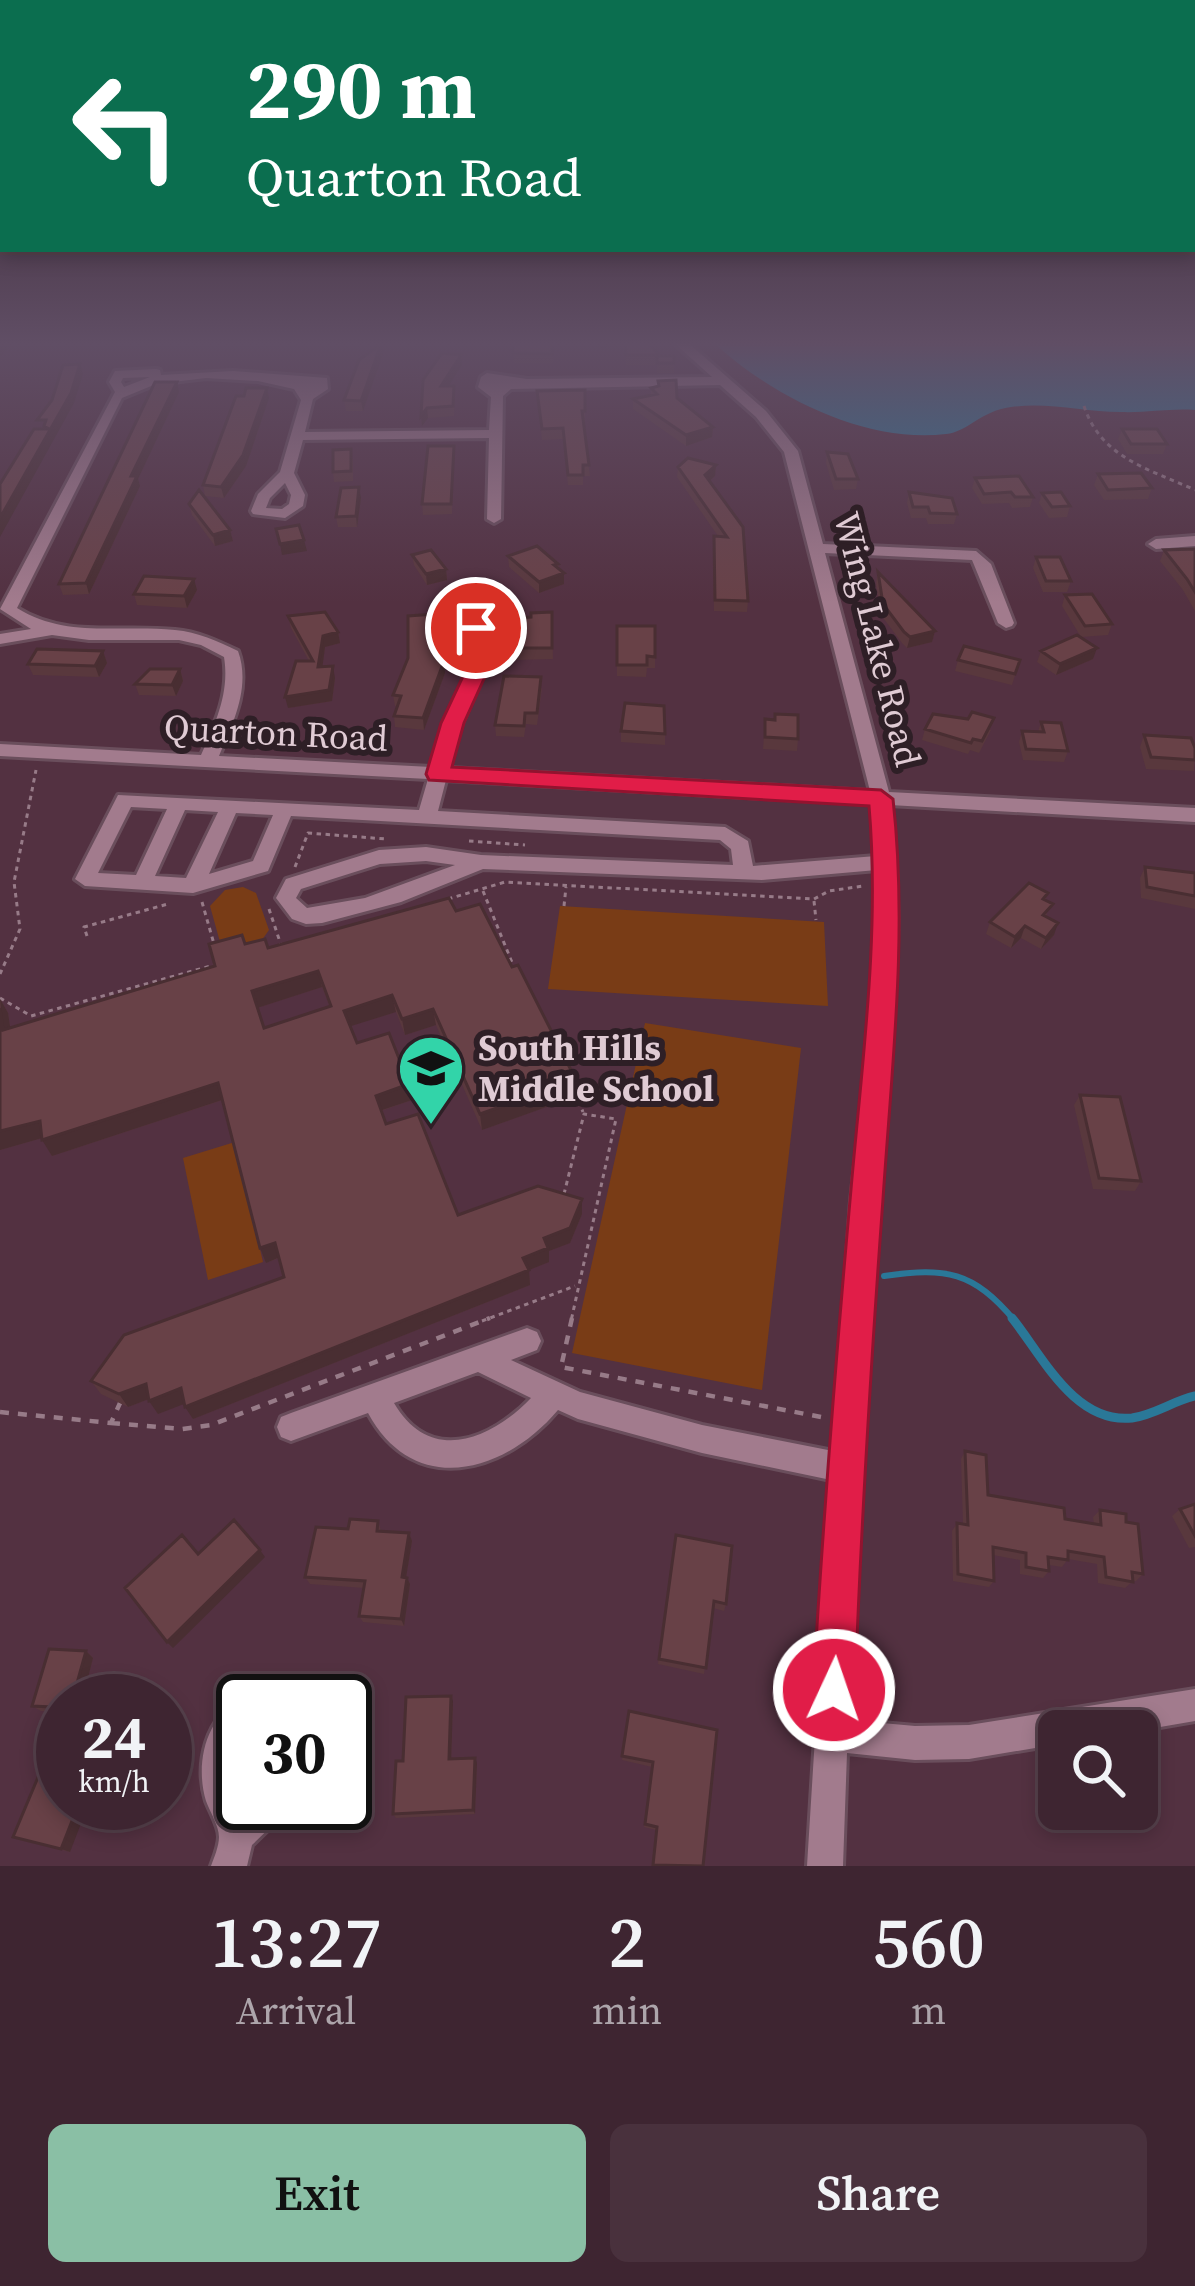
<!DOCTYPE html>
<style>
:root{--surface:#3e2531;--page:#49313d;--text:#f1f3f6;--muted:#ada5ab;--line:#57424d;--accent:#8abfa5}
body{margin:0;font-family:"Source Serif 4",serif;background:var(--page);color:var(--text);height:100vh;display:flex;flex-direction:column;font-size:45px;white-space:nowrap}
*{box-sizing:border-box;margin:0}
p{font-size:39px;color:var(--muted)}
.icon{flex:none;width:66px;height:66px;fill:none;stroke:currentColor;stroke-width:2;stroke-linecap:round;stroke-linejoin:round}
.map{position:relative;height:1866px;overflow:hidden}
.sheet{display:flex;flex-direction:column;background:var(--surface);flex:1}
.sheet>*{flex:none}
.banner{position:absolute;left:0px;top:0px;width:1197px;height:252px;box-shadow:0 6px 18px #0003,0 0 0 3px var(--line);background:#0b6e4f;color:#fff;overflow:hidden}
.controls{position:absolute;left:1038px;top:1710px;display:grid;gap:24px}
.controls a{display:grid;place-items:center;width:120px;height:120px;border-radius:18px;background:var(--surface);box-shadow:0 6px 18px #0003,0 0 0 3px var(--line);font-size:60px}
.speed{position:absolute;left:36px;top:1674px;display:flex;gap:24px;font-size:60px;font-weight:700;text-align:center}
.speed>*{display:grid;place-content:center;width:156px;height:156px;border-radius:50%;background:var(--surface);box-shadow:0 6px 18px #0003,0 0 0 3px var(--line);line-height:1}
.speed small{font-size:30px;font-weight:400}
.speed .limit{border:6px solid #111;border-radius:18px;background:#fff;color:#111}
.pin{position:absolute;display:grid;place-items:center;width:102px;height:102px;color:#fff;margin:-51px;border:6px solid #fff;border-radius:50%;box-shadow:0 3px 12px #0007}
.me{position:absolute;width:132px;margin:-66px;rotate:3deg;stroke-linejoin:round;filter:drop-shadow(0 0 9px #0008)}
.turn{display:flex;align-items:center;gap:42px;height:252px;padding:0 48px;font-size:54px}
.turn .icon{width:156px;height:156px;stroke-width:2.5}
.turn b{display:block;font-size:84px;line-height:102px}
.eta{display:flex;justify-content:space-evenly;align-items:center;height:204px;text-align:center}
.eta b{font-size:72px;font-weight:600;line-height:84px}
.action{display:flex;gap:24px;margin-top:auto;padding:24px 48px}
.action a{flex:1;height:138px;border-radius:18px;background:var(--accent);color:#111;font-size:48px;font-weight:600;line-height:138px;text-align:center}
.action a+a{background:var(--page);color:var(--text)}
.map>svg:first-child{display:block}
</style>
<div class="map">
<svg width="1195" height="1866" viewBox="0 0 1195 1866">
<rect width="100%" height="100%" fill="#533141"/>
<path fill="#793c16" d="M243,887l13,6 13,37 -12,17 -37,-5 -10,-36 15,-16z
M560,906l264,16 4,84 -280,-17z
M645,1023l156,25 -39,342 -190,-37z
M235,1142l28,120 -55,18 -25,-122z"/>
<path fill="#2a7898" d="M712,341h483v69c-24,-2 -49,3 -74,2 -37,0 -72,-10 -110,-5 -31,4 -43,25 -65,27 -81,10 -177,-39 -234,-93z"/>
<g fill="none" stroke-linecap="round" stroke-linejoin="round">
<path stroke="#2a7898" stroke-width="6" d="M884,1276c62,-9 89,-5 131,45"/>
<path stroke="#2a7898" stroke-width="9" d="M1012,1318c30,37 62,106 120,100 22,-3 41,-17 63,-22"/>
<defs>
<path id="minor" d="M672,341h14l80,70 32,40 25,93 153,7 15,13 23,59 -2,3 -6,2 -8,-5 -26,-63 -147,-7 64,239 306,16v14l-305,-17c19,132 -4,265 -14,398 -12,172 -20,345 -27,517l66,6 54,-1 226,-36v32l-58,10h-78v13l-90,15 -54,1 -68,-7 -4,113h-36l24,-386 -129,-27 -124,-34 -20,-9c-54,64 -144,88 -190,3l-77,28 -10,-4 -4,-10 4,-10 10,-4 236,-85 10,4 4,9 -4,9 -26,10 69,32 122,33 131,26 18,-250 23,-209 3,-122 -115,10 -279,-11 -82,33 -79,21 -16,1 -14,-5 -16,-21 10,-19 93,-29 47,-3 55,8 252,10 -2,-16 -11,-9 -429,-24 -23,55 -75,22 -108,-7 -10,-7 43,-84 301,15 9,-31 -428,-23v-12l201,11c14,-31 29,-62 23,-98l-23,-12 -22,-5h-90l-37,-5 -52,9v-10l31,-5 -31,-20 115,-217 -6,-10 6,-11 41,-2 4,1 1,5 72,-4 94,7 1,11 -15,10 -8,33 184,-2 2,-33 -13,-10 3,-10 6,-4 40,6 185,-2zM150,377l-26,10 -3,-5 2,-4zM206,378l52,3 36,8 7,11 -21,72 -22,22 -7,17 2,3 32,4 18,-12 2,-11 -11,-22 9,-33 186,-2 -2,81 7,4 7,-4 2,-123 8,-7 209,-4 36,32 28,35 86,339 -421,-23 13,-45 23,-53 -2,-47 4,-20 -8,-5 -8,5 -4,20 2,47 -25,53 -13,44 -212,-11c14,-33 32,-69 19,-105 -21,-10 -40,-19 -63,-21 -56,-6 -108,9 -158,-22l105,-210 34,-14zM285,483l6,12 -2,9 -7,5 -16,-1 4,-10zM446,780l425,24 5,52 -123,10 -5,-25 -23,-14 -287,-16zM131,807l36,2 -31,66 -38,-2zM185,810l33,2 -32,66 -31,-2zM236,813l37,2 -20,46 -44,13zM426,861l29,4 -90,33 -58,10 -11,-10 5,-9 79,-25zM478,1372l53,26c-40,42 -101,67 -137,5z
M1195,536v10l-39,3 -8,-5 8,-5z
M243,1700l4,1h-4v40l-8,17 -1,15 8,33 4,-3h42l-5,12 -31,30 -5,21h-36c3,-8 8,-20 8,-29 0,-11 -9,-25 -13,-36 -11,-36 -1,-86 37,-101z"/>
</defs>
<use href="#minor" stroke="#6a4e5c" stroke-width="6"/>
<path stroke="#977b88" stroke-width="3" stroke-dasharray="4.5 4.5" stroke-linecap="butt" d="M1084,406c17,52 65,63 111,84
M469,841l56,4
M295,867l13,-34 78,6
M483,891l30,74
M448,899l57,-17 309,17 15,-8 34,-5
M814,901l2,19
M202,902l12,42
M564,906l2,-19
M269,909l12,36
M87,936l-3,-9 84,-23
M0,974l20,-45 -6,-47 22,-112
M0,998l31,18 183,-51
M575,1093l8,19
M564,1194l20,-80 32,5 -45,202
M482,1321l93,-35"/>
<path stroke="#977b88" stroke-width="4.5" stroke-dasharray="9 9" stroke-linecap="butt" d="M572,1318l-11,49 260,50
M0,1412l111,11 9,-20
M111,1423l71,6 29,-4 279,-107"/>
<use href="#minor" fill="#a27b8d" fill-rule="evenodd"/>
</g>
<path fill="#59383d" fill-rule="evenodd" d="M513,341h39l1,23 -39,-1z
M592,341h55l12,15h15v17h-17v-8h-31l-1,-20 -27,4z
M381,344l2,10 -20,57h-17l-2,-11z
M462,365l-14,21 7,10 -1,20 -26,2 -6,8 -1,-10z
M177,382l2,10 -41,87 2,7 -51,108 -26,1 -4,-11z
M267,388l2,10 -23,68 -22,32 -19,-2 -2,-11 41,-89z
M651,388l26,10 36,29 -1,10 -26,9 -53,-37v-10l18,-4z
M585,390v31h-2l7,55h-7v9h-15l-5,-46 -21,1 -4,-39z
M1122,429l45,15 -4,10h-36l-9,-15z
M454,446l-2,68 -29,1 -1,-11z
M827,452l31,27 -2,10 -22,1 -8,-27z
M353,459v22l-19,1 -1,-10z
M716,465l-1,11 -5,5 38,120 -1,11 -33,-1 -1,-64 1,-11h4l-41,-59 1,-10z
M1098,474l54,14 -4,11 -44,1 -10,-15z
M975,478l58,19 -3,10 -18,1 -3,-5 -27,1 -10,-16z
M909,492l48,22 -3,10h-26l-2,-6h-15l-4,-15z
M1042,493l28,13 -3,11 -18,1 -10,-15z
M361,498l-4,29h-19l-2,-10z
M189,504l41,26 3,11 -18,5 -23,-31z
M1195,549v62l-12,-21 -23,-29 4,-11z
M412,555l34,14 1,11 -20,5 -13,-20z
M508,556l50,8 6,20 -25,9 -30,-26z
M1036,557l35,24 -4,11h-24l-10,-24z
M878,572l57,59 -3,11 -25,6 -5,-5 -21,-28 -5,-32z
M197,590l-10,18 -50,-3 -3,-11z
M1065,595l47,29 -4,11 -27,2 -19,-31z
M552,612l1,47 -36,1v-42l14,-1z
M288,616l50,16 2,11 -15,4 -3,20 13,11 -3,23 -44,7 21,-47 -18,-33z
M617,626h38v42h-8l-1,9 -29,-1z
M103,651l4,12 -8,14 -66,-2 -5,-11z
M1041,651l52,8 -37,16 -19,-13z
M958,660h62l-8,25 -57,-14z
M180,669l3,12 -7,15 -37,-1 -4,-11z
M445,673l-21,57 -29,-3 -1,-11 3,-10h-2l-2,-11z
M542,688l-5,37 -11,-1 -2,13 -28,-1 -1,-11z
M765,719l33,20 -1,12 -34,-2z
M968,719l23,11 -12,23 -9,-3 -2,4 -46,-14 3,-11z
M1041,722l27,29 -4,11 -41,-2 -4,-18 3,-11 16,1z
M621,731l44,3v11l-44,-3z
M1144,735l51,13 -1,23 -48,-2 -6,-22z
M1145,867l50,6v36l-54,-11 -1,-20z
M1048,893l-3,7 2,17 7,18 -13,14 -20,-11 -10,10 -25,-14 4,-12z
M456,911l121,185 -95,34 -46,-105 -31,10 -9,-23 -46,14 7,17 52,41 3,16 -31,11 5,13 72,91 124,-16v15l-12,29 -21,8v11l-20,8 1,15 -337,134 -9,-16 -26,11 -9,-15 -21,8 -27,-13 -10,-13 193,-104 -5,-19 -13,5 -6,-15 -37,-148 -171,56 -10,-18 -42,12v-151l8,14 2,15 205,-62 30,-22 23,4zM322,987l8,20 -66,21 -7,-20z
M1080,1095l61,86 -6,10 -42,-2 -19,-84z
M965,1451l23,44 77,24 29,5 -1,-7 7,-7 26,12 17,52 -7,7h-3l-8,7 -27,-5 -1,-19 -29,-5 -6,8 -13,-2v6l-6,7 -23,-4v-14l-27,-5 1,26 -5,6 -36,-6 -1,-50 5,-8 6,1 -2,-65z
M1195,1504v43l-6,1 -17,-32 8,-7z
M378,1521l3,10 28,2 3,8 -6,36 4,7 -6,42 -41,-4 -4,-6 5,-28 -54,-4 -5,-7 43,-48z
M676,1535l50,69 -2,7 -11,-3 -9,66 -46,-10z
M86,1651l7,7 -11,42 30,-3 -42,155 -57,-15 41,-98 -2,-27 -11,-1 -9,-5z
M453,1701l-2,58 26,4 -2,51 -79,4 -3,-4 10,-53z
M629,1711l74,155h-51l4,-36 -12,-3 8,-60 -30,-7z"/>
<path fill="#492e32" d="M1,341h11l-12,16v-15z
M598,341h27v4l-27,4z
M381,344l2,10 -20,57 -2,-10z
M461,355l1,10 -20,31 -1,-10z
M80,364l3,10 -9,29 -74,134v-19z
M177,382l2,10 -41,87 2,7 -51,108 -3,-11 45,-107z
M267,388l2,10 -23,68 -22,32 -3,-11z
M427,408l1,10 -6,8 -1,-10z
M713,427l-1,10 -26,9v-11z
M716,465l-1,11 -10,9v-10z
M359,487l2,11 -4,29 -1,-11z
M230,530l3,11 -18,5 -2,-11z
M304,540l3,11 -25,4 -2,-11z
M446,569l1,11 -20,5 -1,-11z
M564,573v11l-25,9v-11z
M194,579l3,11 -10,18 -3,-12z
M935,631l-3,11 -25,6 3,-11z
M338,632l2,11 -15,4 -4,31 -3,-11 5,-31z
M1097,648l-4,11 -37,16 4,-11z
M103,651l4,12 -8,14 -4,-11z
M444,661l1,12 -21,57 -1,-12z
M333,666l2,12 -3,23 -44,7 -3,-11z
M180,669l3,12 -7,15 -4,-11z
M1058,923l-4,12 -13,14 5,-11z
M1025,926l-4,12 -10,10 4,-11z
M318,971l4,16 -65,21 -5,-17z
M392,995l4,17 -48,15 -4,-16z
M0,999l8,14 5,33 -10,-16z
M433,1009l3,16 -31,10 -3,-16z
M576,1080l1,16 -95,34 -2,-16z
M218,1083l7,16 -173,57 -10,-16z
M409,1084l3,16 -33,11 -3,-15z
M40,1121l9,15 -49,14v-19z
M582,1199v15l-12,29 -21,8v11l-20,8 1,15 -337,134 -8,-12 338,-149z
M275,1243l5,14 -14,6 -6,-15z
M146,1384l8,13 -26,10 -9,-13z
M181,1388l8,14 -31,12 -9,-13z
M409,1533l3,8 -7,43 -3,-7z
M260,1550l5,7 -92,91 -6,-6z
M407,1578l3,6 -6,42 -3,-7z
M86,1651l7,7 -11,43h-10z
M451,1696l2,5 -2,63 -2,-5z
M475,1758l2,5 -2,51 -2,-4z
M79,1803h10l-19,49 -9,-3z"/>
<path fill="#684147" stroke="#492e32" stroke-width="3" fill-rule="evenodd" d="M513,341h39v13l-39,-1z
M625,341h22l12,14h-33z
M381,344l-20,57 -17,-1 15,-40z
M442,353l19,2 -20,31h13l-1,20 -26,2 -6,8 2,-36z
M657,356h17v7h-17z
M80,364l-9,29 -71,125v-34l34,-55h15l-5,-3 2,-6h-9l15,-20 11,-35z
M676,380l1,18 36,29 -27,8 -53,-36 24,-5 -6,-6 8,-2 -1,-5z
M155,382h22l-46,94h6l-51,107 -27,1z
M246,388h21l-24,67 -22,32 -18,-2 33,-89h8z
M585,390v21h-3l7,54h-6v10h-15l-5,-47 -21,1 -5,-38z
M1122,429h35l10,15h-36z
M428,446h26l-3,58h-29z
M351,449v22l-18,1v-22z
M827,452l21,2 10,25h-22z
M688,458l28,7 -11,10 38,52 5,74 -33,-1 -1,-64 13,1 -49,-70z
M1141,473l11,15 -44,2 -10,-16z
M1019,476l14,21h-18l-4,-5 -27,2 -9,-16z
M359,487l-3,29 -20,1 5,-29z
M199,490l31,40 -17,5 -24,-31z
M909,492l43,6 5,16 -27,-1 -2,-6h-15z
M1061,492l9,14 -18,1 -10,-14z
M299,525l5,15 -24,4 -4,-15z
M537,546l21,18 -4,1 10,8 -25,9 -31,-26z
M1195,549v43l-8,-13 -23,-29z
M431,550l15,19 -20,5 -14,-19z
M1036,557h24l11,24h-25z
M878,572l57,59 -25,6 -6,-5 -21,-28z
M144,576l50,3 -10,17 -50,-2z
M1092,594l20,30 -27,2 -20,-31z
M325,612l13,20 -15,4 -5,31 15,-1 -4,24 -44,7 11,-36h17l-25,-45z
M552,612v36h-35v-30l14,-1v-4z
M435,614l9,47 -21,57 -29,-2 7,-20 -8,-1 15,-37v-42z
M617,626h38v31l-8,-1v9h-30z
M1077,635l20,13 -37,16 -19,-13z
M964,646l56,14 -5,14 -57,-14z
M37,649l66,2 -8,15 -67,-2z
M150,669h30l-8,16 -37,-1z
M504,676l37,1 -4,36h-12l-1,13 -29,-1z
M625,703l39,3 1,28 -44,-3z
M972,712l22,6 -12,23 -9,-2 -2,4 -46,-14 8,-15 35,5z
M775,714l23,1v24l-33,-2v-18l10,1z
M1041,722l20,1 7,28 -42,-2 -4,-18 22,1z
M1144,735l47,3 4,10v12l-44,-3z
M1145,867l50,6v23l-48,-9z
M1029,883l19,10 -5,6 10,5 -10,11 15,8 -12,15 -21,-12 -10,11 -25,-15z
M449,898l7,13 24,-7 32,63 6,-2 58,115 -96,34 -47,-105 -31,10 -10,-24 -48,16 13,32 32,-10 20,51 -33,12 10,28 32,-10 40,101 80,-29 44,13 -12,29 -26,10 4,10 -25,10 6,12 -344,137 -4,-19 -32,13 -3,-17 -27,10 -28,-13 33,-46 160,-58 -9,-34 -15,5 -42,-165 -176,57 -2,-19 -40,10v-123l3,22 212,-64 -6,-22 33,-9 3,9 20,-5 3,9zM318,971l13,35 -67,22 -12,-37z
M1080,1095l40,2 21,84 -42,-3z
M965,1451l21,4 2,40 76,13 1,11 36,6 -1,-15 26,4v8l12,2 5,50 -11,-2 1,10 -27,-5 -2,-20 -36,-6v9l-20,-3 1,14 -23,-4v-14l-33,-6 1,34 -36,-7 -1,-51 11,2z
M1195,1504v32l-15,-27z
M350,1519l28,2 -1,10 32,2 -7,44 5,1 -6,41 -42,-3 6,-35 -60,-4 11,-50 32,2z
M234,1520l26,30 -93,92 -42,-54 57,-53 16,19z
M676,1535l56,11 -6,58 -12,-3 -8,67 -47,-9z
M49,1649l37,2 -14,50h-9v102h16l-18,46 -48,-12 41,-98 -2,-32 -20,-1z
M104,1691l1,10h-26z
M451,1696l-2,63 26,-1 -2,52 -80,4 3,-53h7l3,-64z
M629,1711l88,19 -14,136 -50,-1 4,-38 -12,-3 8,-62 -31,-6z"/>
<linearGradient id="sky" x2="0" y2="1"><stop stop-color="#2e1b24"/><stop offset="0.57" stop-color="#604e65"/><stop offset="1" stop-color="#604e65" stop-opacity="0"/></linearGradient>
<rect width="1195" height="603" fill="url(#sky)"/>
<path fill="#e11d48" stroke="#92132f" stroke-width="3" d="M476,622l10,6 2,42 -24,53 -12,44 429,23 12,9c15,133 -1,266 -10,400 -12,164 -22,327 -28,491l-6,15 -15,6 -15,-6 -6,-15c10,-167 23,-334 38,-501 11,-127 29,-255 18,-383l-440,-26 -3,-6 15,-51 25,-53 -1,-42z"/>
<defs>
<symbol id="school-pin" viewBox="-11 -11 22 30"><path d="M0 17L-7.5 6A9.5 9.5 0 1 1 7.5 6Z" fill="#32d4a9" stroke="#2e1f26"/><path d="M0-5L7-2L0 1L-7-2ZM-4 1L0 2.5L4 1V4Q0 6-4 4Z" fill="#111"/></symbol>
</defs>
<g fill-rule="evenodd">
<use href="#school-pin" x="393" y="1030" width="76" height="104"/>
</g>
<g text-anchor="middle" stroke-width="12" stroke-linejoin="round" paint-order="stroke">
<g font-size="36" fill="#e0cbd4" stroke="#2e1f26">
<text transform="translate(878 639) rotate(76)" y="13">Wing Lake Road</text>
<text transform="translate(276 732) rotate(3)" y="13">Quarton Road</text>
</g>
<g font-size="36" font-weight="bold" fill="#e0cbd4" stroke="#2e1f26" text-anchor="start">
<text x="478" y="1060">South Hills<tspan x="478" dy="41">Middle School</tspan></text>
</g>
</g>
</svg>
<div class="controls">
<a><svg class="icon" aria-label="search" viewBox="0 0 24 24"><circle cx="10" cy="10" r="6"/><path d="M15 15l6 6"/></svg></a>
</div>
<div class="speed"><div>24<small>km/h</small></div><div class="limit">30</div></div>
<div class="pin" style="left:476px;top:628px;background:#d93025"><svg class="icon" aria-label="arrive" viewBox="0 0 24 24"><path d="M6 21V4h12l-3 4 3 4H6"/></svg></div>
<svg class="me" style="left:834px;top:1690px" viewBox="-20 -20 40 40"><circle r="17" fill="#e11d48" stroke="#fff" stroke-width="3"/><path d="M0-11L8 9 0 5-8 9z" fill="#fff"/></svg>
<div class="banner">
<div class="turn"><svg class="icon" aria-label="left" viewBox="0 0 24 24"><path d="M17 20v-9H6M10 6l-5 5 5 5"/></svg><div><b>290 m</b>Quarton Road</div></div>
</div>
</div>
<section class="sheet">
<div class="eta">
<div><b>13:27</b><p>Arrival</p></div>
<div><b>2</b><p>min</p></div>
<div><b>560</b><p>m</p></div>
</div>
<div class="action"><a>Exit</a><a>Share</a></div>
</section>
